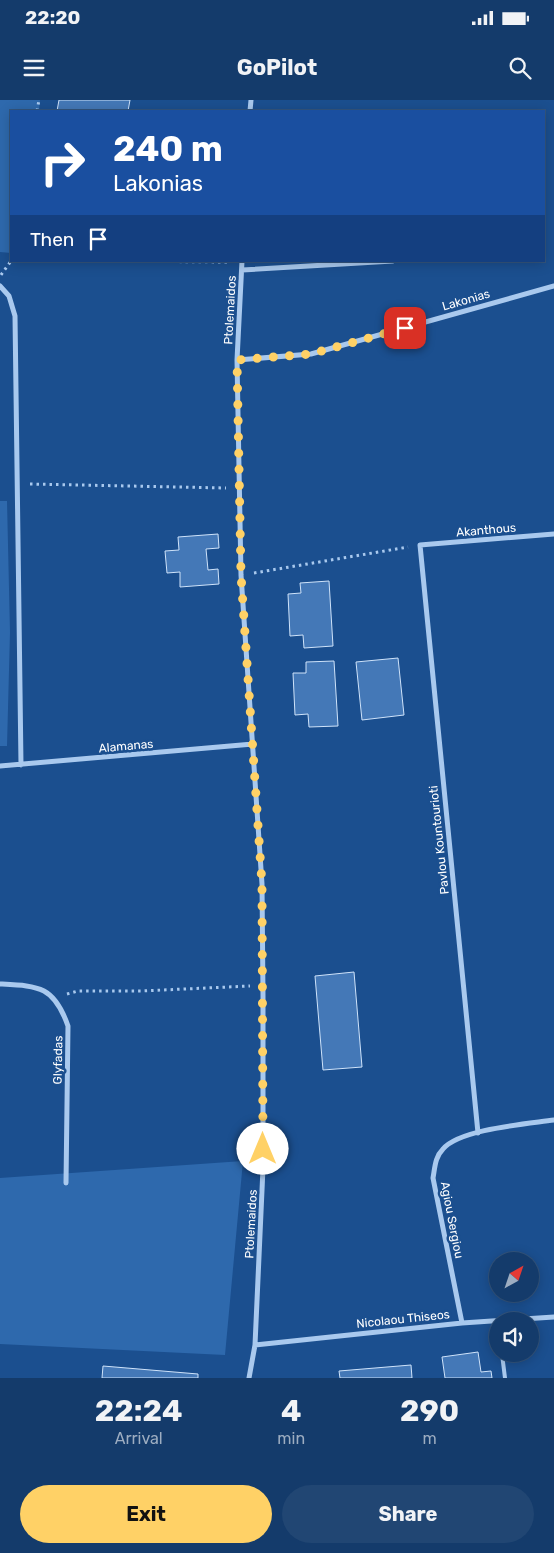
<!DOCTYPE html>
<style>
:root{--surface:#143b6b;--page:#214673;--text:#f1f3f6;--muted:#9dadc1;--line:#33557e;--accent:#ffd166}
body{margin:0;font-family:Rubik,sans-serif;background:var(--page);color:var(--text);height:100vh;display:flex;flex-direction:column;font-size:19px;white-space:nowrap}
*{box-sizing:border-box;margin:0}
p{font-size:16px;color:var(--muted)}
.icon{flex:none;width:28px;height:28px;fill:none;stroke:currentColor;stroke-width:2;stroke-linecap:round;stroke-linejoin:round}
.map{position:relative;height:1278px;overflow:hidden}
.details{display:flex;flex-direction:column;background:var(--surface);flex:1}
.details>*{flex:none}
.guide{position:absolute;left:10px;top:10px;width:535px;height:152px;border-radius:0px;box-shadow:0 2px 12px #0003,0 0 0 1px var(--line);background:#1a4fa0;color:#fff;overflow:hidden}
.needle{width:32px;rotate:40deg}
.fabs{position:absolute;left:489px;top:1152px;display:grid;gap:10px}
.fabs a{display:grid;place-items:center;width:50px;height:50px;border-radius:50%;background:var(--surface);box-shadow:0 2px 12px #0003,0 0 0 1px var(--line);font-size:25px}
.pin{position:absolute;display:grid;place-items:center;width:42px;height:42px;color:#fff;margin:-21px;border-radius:10px;box-shadow:0 2px 8px #0006}
.me{position:absolute;width:55px;margin:-28px;rotate:0deg;stroke-linejoin:round;filter:drop-shadow(0 0 4px #0008)}
.turn{display:flex;align-items:center;gap:18px;height:105px;padding:0 20px;font-size:22px}
.turn .icon{width:65px;height:65px;stroke-width:2.5}
.turn b{display:block;font-size:35px;line-height:42px}
.then{display:flex;align-items:center;height:48px;padding:0 20px;background:#0003;gap:10px;font-size:19px}
.eta{display:flex;justify-content:space-evenly;align-items:center;height:85px;text-align:center}
.eta b{font-size:30px;font-weight:700;line-height:35px}
.cta{display:flex;gap:10px;margin-top:auto;padding:10px 20px}
.cta a{flex:1;height:58px;border-radius:30px;background:var(--accent);color:#111;font-size:20px;font-weight:700;line-height:58px;text-align:center}
.cta a+a{background:var(--page);color:var(--text)}
.status{display:flex;justify-content:space-between;align-items:center;height:35px;padding:0 25px;background:var(--surface);direction:ltr}
.status svg{height:14px;fill:currentColor}
header{display:flex;justify-content:space-between;align-items:center;height:65px;padding:0 20px;background:var(--surface);font-size:22px;font-weight:700}
.map>svg:first-child{display:block}
</style>
<div class="status"><b>22:20</b><svg viewBox="0 0 49 12"><path d="M0 12V9h3v3zM5 12V6h3v6zM10 12V3h3v9zM15 12V0h3v12zM26 1h20v11H26zM47 4h2v5h-2z"/></svg></div>
<header><svg class="icon" aria-label="menu" viewBox="0 0 24 24"><path d="M4 6h16M4 12h16M4 18h16"/></svg>GoPilot<svg class="icon" aria-label="search" viewBox="0 0 24 24"><circle cx="10" cy="10" r="6"/><path d="M15 15l6 6"/></svg></header>
<div class="map">
<svg width="554" height="1278" viewBox="0 0 554 1278">
<rect width="100%" height="100%" fill="#1b4f8f"/>
<path fill="#2e69ad" d="M0,0h40l-1,11h-28v142l-11,-1z
M0,401h7l3,131 -3,114h-7z
M243,1061l-18,194 -225,-11v-166z"/>
<path fill="#4478b7" stroke="#cfe3fa" d="M59,0h71l-2,11h-71z
M218,434l1,14 -13,1 2,21 10,-1 1,15 -39,3v-15l-13,1 -2,-22 14,-1 -1,-13z
M329,481l4,65 -29,2 -1,-13 -13,1 -2,-42 13,-1 -1,-10z
M398,558l6,57 -42,5 -6,-58z
M334,561l4,65 -29,1 -1,-13 -13,1 -2,-42h13v-11z
M354,872l8,95 -39,3 -8,-94z
M478,1252l3,20 10,-1 1,7h-47l-3,-21z
M411,1265l1,13h-72l-1,-7z
M103,1266l95,8v4h-96z"/>
<g fill="none" stroke-linecap="round" stroke-linejoin="round">
<path stroke="#a9c9ee" stroke-width="3" stroke-dasharray="2.5 4" stroke-linecap="butt" d="M37,11l2,-11
M101,161l128,1
M1,175l10,-14
M30,384l196,4
M254,473l154,-26
M67,894l11,-3h63l109,-5"/>
<path stroke="#a9c9ee" stroke-width="4" d="M502,1254l3,24"/>
<path stroke="#a9c9ee" stroke-width="5" d="M250,11l1,-11
M242,161l-5,99 4,215 21,309 1,112v172l-8,177 -6,33
M242,170l151,-9
M0,186l9,10 6,20 6,449
M237,260l74,-6 243,-68
M0,666l253,-22
M0,884c39,2 54,2 68,42l-2,157
M478,1033l-58,-588 134,-11
M462,1223l-29,-145c2,-11 2,-21 10,-29 17,-20 84,-25 111,-29
M255,1245l207,-22 92,-6"/>
</g>
<g fill="none" stroke-linecap="round" stroke-linejoin="round">
<path stroke="#ffd166" stroke-width="9" stroke-dasharray="0 16.2" d="M263,1049l-1,-265 -21,-309 -4,-215 74,-6 94,-26"/>
</g>
<g text-anchor="middle" stroke-width="5" stroke-linejoin="round" paint-order="stroke">
<g font-size="12" fill="#fff" stroke="#1b4f8f">
<text transform="translate(466 200) rotate(-16)" y="4">Lakonias</text>
<text transform="translate(230 210) rotate(-87)" y="4">Ptolemaidos</text>
<text transform="translate(486 430) rotate(-5)" y="4">Akanthous</text>
<text transform="translate(126 646) rotate(-5)" y="4">Alamanas</text>
<text transform="translate(439 740) rotate(-96)" y="4">Pavlou Kountourioti</text>
<text transform="translate(58 960) rotate(-89)" y="4">Glyfadas</text>
<text transform="translate(452 1120) rotate(79)" y="4">Agiou Sergiou</text>
<text transform="translate(251 1124) rotate(-87)" y="4">Ptolemaidos</text>
<text transform="translate(403 1219) rotate(-6)" y="4">Nicolaou Thiseos</text>
</g>
</g>
</svg>
<div class="fabs">
<a><svg class="needle" viewBox="-14 -14 28 28"><path d="M0-13l5 13h-10z" fill="#e53935"/><path d="M0 13l5-13h-10z" fill="#9dadc1"/></svg></a>
<a><svg class="icon" aria-label="sound" viewBox="0 0 24 24"><path d="M4 9h4l5-4v14l-5-4H4zM17 9q2 3 0 6"/></svg></a>
</div>
<div class="pin" style="left:405px;top:228px;background:#d93025"><svg class="icon" aria-label="arrive" viewBox="0 0 24 24"><path d="M6 21V4h12l-3 4 3 4H6"/></svg></div>
<svg class="me" style="left:263px;top:1049px" viewBox="-20 -20 40 40"><circle r="19" fill="#fff"/><path d="M0-13L10 11 0 6-10 11z" fill="#ffd166"/></svg>
<div class="guide">
<div class="turn"><svg class="icon" aria-label="right" viewBox="0 0 24 24"><path d="M7 20v-9h11M14 6l5 5-5 5"/></svg><div><b>240 m</b>Lakonias</div></div>
<div class="then">Then<svg class="icon" aria-label="arrive" viewBox="0 0 24 24"><path d="M6 21V4h12l-3 4 3 4H6"/></svg></div>
</div>
</div>
<section class="details">
<div class="eta">
<div><b>22:24</b><p>Arrival</p></div>
<div><b>4</b><p>min</p></div>
<div><b>290</b><p>m</p></div>
</div>
<div class="cta"><a>Exit</a><a>Share</a></div>
</section>
